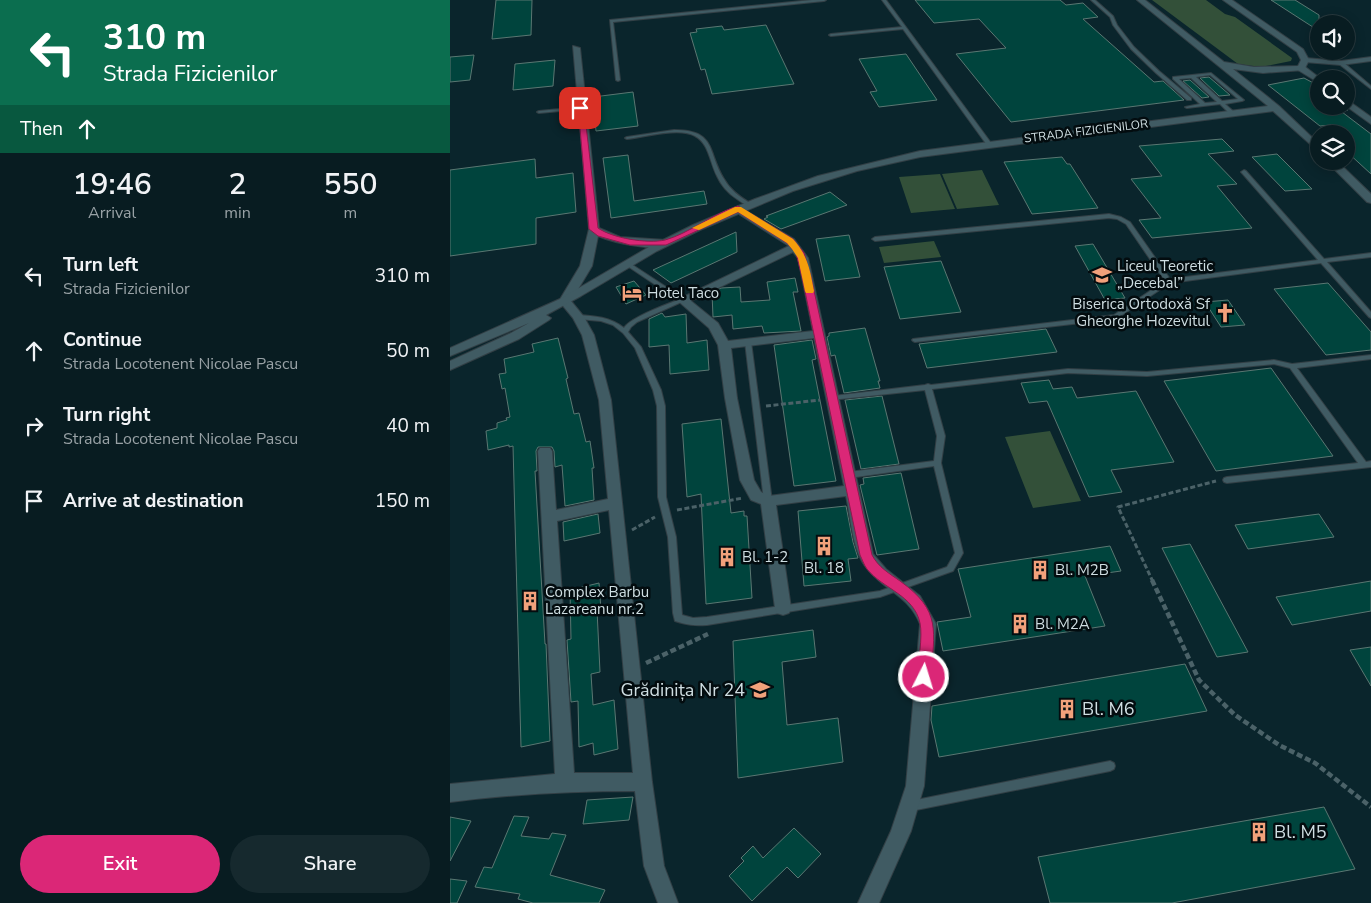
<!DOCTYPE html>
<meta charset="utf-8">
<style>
:root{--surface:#081c21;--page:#16292e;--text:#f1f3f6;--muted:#98a1a5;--line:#293a3f;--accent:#db2777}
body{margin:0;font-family:"Nunito Sans",sans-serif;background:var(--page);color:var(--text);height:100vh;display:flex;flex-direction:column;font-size:19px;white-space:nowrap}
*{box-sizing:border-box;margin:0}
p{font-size:16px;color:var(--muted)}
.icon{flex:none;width:28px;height:28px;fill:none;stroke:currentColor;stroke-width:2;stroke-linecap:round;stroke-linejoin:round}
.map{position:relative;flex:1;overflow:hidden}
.side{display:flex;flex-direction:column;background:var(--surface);width:450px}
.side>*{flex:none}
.banner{background:#0b6e4f;color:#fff;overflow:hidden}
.buttons{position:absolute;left:860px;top:15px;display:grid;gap:10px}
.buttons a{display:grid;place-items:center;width:45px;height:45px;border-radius:50%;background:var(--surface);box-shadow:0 2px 12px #0003,0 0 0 1px var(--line);font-size:25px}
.pin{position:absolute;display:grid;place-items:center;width:42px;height:42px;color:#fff;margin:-21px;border-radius:10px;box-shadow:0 2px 8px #0006}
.me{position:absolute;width:55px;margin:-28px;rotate:5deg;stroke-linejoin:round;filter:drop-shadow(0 0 4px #0008)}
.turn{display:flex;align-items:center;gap:18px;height:105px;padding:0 20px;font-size:22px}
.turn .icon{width:65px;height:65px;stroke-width:2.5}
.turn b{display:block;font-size:35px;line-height:42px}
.then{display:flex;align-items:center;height:48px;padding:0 20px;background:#0003;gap:10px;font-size:19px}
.eta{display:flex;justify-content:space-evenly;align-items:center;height:85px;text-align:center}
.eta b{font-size:30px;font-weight:600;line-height:35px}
.cta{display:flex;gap:10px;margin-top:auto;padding:10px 20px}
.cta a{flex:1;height:58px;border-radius:30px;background:var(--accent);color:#fff;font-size:20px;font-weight:600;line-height:58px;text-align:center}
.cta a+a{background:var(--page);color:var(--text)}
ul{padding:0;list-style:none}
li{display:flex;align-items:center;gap:15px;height:75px;padding:0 20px}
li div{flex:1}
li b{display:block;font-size:19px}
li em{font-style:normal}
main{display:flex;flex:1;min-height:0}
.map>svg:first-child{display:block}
</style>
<main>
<section class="side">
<div class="banner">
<div class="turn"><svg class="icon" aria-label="left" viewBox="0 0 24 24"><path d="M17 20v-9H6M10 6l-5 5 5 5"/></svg><div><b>310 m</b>Strada Fizicienilor</div></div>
<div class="then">Then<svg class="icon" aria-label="ahead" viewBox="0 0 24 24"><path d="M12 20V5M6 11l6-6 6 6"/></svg></div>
</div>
<div class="eta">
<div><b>19:46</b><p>Arrival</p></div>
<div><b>2</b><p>min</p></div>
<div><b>550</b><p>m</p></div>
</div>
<ul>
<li><svg class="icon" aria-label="left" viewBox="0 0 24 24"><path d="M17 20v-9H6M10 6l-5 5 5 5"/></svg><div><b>Turn left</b><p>Strada Fizicienilor</p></div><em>310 m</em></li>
<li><svg class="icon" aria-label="ahead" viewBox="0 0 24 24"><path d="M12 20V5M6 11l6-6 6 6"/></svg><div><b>Continue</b><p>Strada Locotenent Nicolae Pascu</p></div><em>50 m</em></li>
<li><svg class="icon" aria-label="right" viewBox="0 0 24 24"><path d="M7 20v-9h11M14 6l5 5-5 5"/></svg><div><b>Turn right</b><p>Strada Locotenent Nicolae Pascu</p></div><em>40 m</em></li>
<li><svg class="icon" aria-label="arrive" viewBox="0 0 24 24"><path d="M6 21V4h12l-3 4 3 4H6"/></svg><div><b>Arrive at destination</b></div><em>150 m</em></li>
</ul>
<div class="cta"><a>Exit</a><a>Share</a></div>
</section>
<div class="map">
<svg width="921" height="903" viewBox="0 0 921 903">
<rect width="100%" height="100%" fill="#0a252c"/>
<path fill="#335039" d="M702,0h54l19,14 10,3 57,41 -1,3 -30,6 -23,-3z
M532,170l17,35 -42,4 -15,-35z
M490,174l15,35 -44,4 -12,-36z
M484,241l7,16 -57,6 -5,-16z
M600,431l31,70 -48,7 -28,-71z"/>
<path fill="#00443d" stroke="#5a7772" d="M46,0h36l-1,35 -39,4z
M465,0h145l6,5 17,-2 15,14 -15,2 71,63 9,-1 21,19 -173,22 -55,-68 50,-6 -27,-29 -45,4z
M821,0h24l24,15v16z
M316,25l28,59 -82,10 -7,-25 -4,1 -11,-37 7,-1 -1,-3 26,-3 2,4z
M456,54l31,46 -58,7 -9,-15 7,-1 -18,-32z
M24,55l-4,25 -20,2v-25z
M105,60l-2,26 -40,4 2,-26z
M759,77l21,18 -11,1 -19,-18z
M854,78l15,8v20h25l4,4 -6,2 29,22v40l-25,-23v-17h-4l-11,-9 -11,1 -52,-41z
M740,80l19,17 -7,1 -19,-17z
M183,92l5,34 -42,5 -3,-34z
M772,139l12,12 -26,3 29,30 -20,2 35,42 -100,10 -13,-18 22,-2 -30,-39 31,-3 -23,-30z
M827,154l35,35 -27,2 -33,-34z
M178,155l6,46 70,-10 3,13 -96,14 -8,-60z
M612,157l5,7h3l28,44 -66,6 -28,-52z
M85,159l1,19 37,-5 3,39 -40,6v26l-86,12v-86z
M380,192l17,13 -66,24 -17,-10 4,-2 -2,-1z
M286,232l1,20 -66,31 -18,-13z
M399,235l11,42 -35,4 -9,-42z
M643,244l32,54 -20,2 -30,-54z
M491,261l20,51 -61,7 -16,-52z
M345,278l3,14h-5l8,39 -37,2 -2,-7 -29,3 -1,-14 -19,2 -1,-24 9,-5 19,-1 1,15 29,-2 -3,-18z
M184,281l12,14 -20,9 -10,-17z
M878,283l43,49v18l-45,5 -52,-66z
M778,300l17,25 -24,2 -16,-25z
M212,313l3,4 21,-3 1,29 20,-3 2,30 -39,4 -1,-29 -20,2v-28z
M415,328l15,53h-2l2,7 -36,5 -9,-38 -4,1 -4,-19 2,-1v-3z
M596,329l11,23 -130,16 -8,-24z
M108,338l10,40 -2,1 8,35 5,-1 7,29 4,-1 4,27h-2l2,32 -29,6 -3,-41 -7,2 -1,-16 -2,-4h-14l-2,4 1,20h-2l10,173h1l4,97 -29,6 -8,-301 -4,1v-2l-21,5 -2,-19 11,-3v-5l10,-3 -1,-2 4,-1 -5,-29 -3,1 -3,-15 7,-1 -2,-14 30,-7 -2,-8z
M362,340l4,19 -4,1 24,121 -42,5 -20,-141z
M821,368l62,88 -117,15 -52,-90z
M599,380l4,9 19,-2 5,11 59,-7 38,71 -63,8 11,22 -33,5 -42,-96 -18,2 -8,-20z
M432,396l17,68 -38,5 -16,-69z
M271,419l10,94 13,-2v5h3l5,82 -46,6 -5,-110 -14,3 -5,-73z
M451,473l18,76 -42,6 -17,-70 4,-1 -1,-6z
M396,506l7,36 5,16 -10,1 3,22 -47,5 -6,-75z
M148,514l2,19 -36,8 -1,-19z
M869,514l15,23 -86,12 -13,-24z
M740,544l58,108 -31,5 -55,-109z
M660,546l11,25 -36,5 20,50 -162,25 -6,-29 34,-5 -13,-48z
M921,581v30l-79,14 -16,-28z
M149,583l2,27h-4l3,62 -9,2 2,31 21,-5 4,49 -24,6 -1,-12 -14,4 -1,-46 -7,1 -4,-62 4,-1 -1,-49z
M363,630l3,27 -34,5 5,63 51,-7 5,44 -105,16 -5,-137z
M921,647v39l-21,-36z
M735,664l22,47 -268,46 -8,-37 1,-14z
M183,797l-4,23 -46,4 4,-24z
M874,807l31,62 -183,34h-122l-12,-46z
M64,816l15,1 -8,19 28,3 3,-6 14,2 -16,40 55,15 -6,13h-66l-15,-4 2,-5 -45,-7 9,-20 8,1z
M0,817l21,4 -21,40z
M344,828l27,26 -23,24 -11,-11 -35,34 -23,-25 15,-15 -3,-3 12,-12 10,12z
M0,879l17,2 -10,22h-7z"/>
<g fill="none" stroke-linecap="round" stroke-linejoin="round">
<defs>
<path id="service" d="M362,0h14l-2,1 -211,21 7,58 -2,1 -2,-1 -6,-60z
M432,0h4l105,143v2h-4l-84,-116 -72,7 -2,-1 2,-1 71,-7z
M641,0h4l18,16 4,9 17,22 25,24 32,27v2h-4l-31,-27 -25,-24 -18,-24 -3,-8z
M889,62h4l28,24v3l-32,-25z
M761,73l33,27 -2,1 -17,3 9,8v2h-4l-10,-10 -33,4 -2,-1 15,-3 -27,-25v-2zM760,75l28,24 -16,2 -26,-24zM741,78l26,24 -12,1 -26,-24z
M130,107h2v2l-43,4 -2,-1 2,-1z
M224,130c43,0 33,22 50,49 6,11 16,18 26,24v2c-5,0 -9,-3 -13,-6 -9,-6 -16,-14 -20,-23 -7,-13 -8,-33 -22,-40 -16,-9 -50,1 -68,3l-2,-1 2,-1z
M794,170l2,1 78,88 47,-6v4l-44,5 44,50v6l-2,-1 -48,-54 -151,20 -54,36 -201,23 -2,-1 -1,-1 1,-1 201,-24 51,-34 -39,-57 -9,-5 -8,-1 -234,23 -3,-2 3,-2 234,-23 12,3 9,5 40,57 148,-19 -76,-87 -1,-1z
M178,262l58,38 -49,22 -6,5 -3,5 13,15 20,43 4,16 1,91 10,40 6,78 11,3 14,-1 173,-26 67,-24 8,-14 -21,-87 -85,12 -4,-3 4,-3 85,-11 3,-25 -12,-46 -94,10 -2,-2 2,-2h2l92,-11 3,-1 3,1 137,-16 79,3 127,-12 18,4 79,-9v4l-74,9 69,94 5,-1v6l-144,16 -3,-1 -1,-2 1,-2 3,-1 131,-14 -68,-95 -16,-4 -127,12 -79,-3 -136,16 13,47 -4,27 22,90 -10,18 -73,26 -173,28c-13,1 -19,0 -32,-4l-2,-8 -5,-76 -10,-40 -1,-91 -4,-16 -18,-42 -12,-15 -10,-8 -12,-4 -23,-2 -3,-2 3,-2c17,1 32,2 46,13 7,-11 41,-23 54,-28l-52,-35v-2z
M298,340l3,2 21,159 -1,2h-6l-1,-2 -19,-159z
M660,761l4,2 1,3 -1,3 -4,2 -199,40 -4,-1 -1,-4 1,-4 4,-1z"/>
<path id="minor" d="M123,46l7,2 19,180 21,9 46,3 5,3c-11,11 -59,-1 -73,-7l-6,30 -21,35 13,16 10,18 17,65 41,382 12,84 14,37h-20l-14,-37 -9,-75c-63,0 -123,3 -185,11v-18l105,-10 -17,-323 2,-3h10l2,3 4,59 52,-11 -9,-99 -17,-65 -9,-17 -14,-17 21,-35 9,-37zM159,510l24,263h-59l-17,-252z
M921,57v4l-30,4 -36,-3 -4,-2 4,-2 36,3z
M848,66h6l17,13h-2v4l-21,-13z
M896,99l25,18v7l-25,-18z
M288,206l56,33 14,19 65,296 13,15 34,27 16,28 -12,162 -13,45 -32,72h-21l33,-72 15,-45 14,-162c-12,-30 -38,-34 -55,-58 -13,-18 -14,-48 -19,-70l-70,9 15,103 -2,5 -6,2 -6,-2 -2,-5 -14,-104 -10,-4 -11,-20 -15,-82 -7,-53 -9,-17 -32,-28 112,-54 -55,-35 -1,-2zM343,252l5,6 15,73 -85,10 -10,-18 -27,-22zM364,338l30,148 -75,10 -8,-4 -7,-12 -17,-82 -6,-50z"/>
<path id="tertiary" d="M687,0h8l79,62 30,5 44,-1 3,-6 -4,-8 -74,-52h9l71,49 6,11 -5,10 -41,3 -30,-4 46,37 40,38v8l-46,-41 -353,46 -63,14 -64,20 -93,39 -43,21 -76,45 -35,19 5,3 -2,2 -30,19 -69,31v-9l61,-28 18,-10 -79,33v-8l110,-49 89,-52 44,-22 62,-26 63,-23 102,-25 348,-45z
M876,161h11l34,33v9l-4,-1z"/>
</defs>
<use href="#service" stroke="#323f45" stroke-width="2"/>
<use href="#minor" stroke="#323f45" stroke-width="2"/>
<use href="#tertiary" stroke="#323f45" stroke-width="2"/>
<path stroke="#4b6268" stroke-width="3" stroke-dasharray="5 2.5" stroke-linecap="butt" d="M316,406l54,-6
M227,510l66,-12
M182,530l23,-13
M703,582l-35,-75 98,-26"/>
<path stroke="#4b6268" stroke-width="4.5" stroke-dasharray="6 3" stroke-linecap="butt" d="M702,580l47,100 36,35 44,30 36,18 56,44
M196,663l62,-29"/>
<use href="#service" fill="#405b63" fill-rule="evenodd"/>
<use href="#minor" fill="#405b63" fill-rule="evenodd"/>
<use href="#tertiary" fill="#405b63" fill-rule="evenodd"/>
</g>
<path fill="#db2777" stroke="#8e194d" d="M128,106l6,2 14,120c14,10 49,16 67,12 23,-6 49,-27 73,-34l55,33 11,14 7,24 61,278c6,12 18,19 28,26 42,30 34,50 31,96l-2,5 -5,1 -5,-1 -2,-5c1,-15 6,-40 3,-54 -6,-28 -37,-34 -53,-54 -3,-4 -5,-10 -7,-14l-58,-278 -6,-24 -9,-10 -49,-31 -72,33h-36l-32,-9 -9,-7z"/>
<path fill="#f59e0b" d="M285,207h6l52,32c15,17 17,31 21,52l-1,2h-7l-1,-2 -7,-33 -6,-9 -5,-6 -49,-31 -39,18 -7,-2z"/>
<defs>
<symbol id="school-bare" viewBox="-9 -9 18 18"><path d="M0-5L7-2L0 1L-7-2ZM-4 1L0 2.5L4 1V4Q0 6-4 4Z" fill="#f1a17b" stroke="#030c0f" stroke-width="2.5" paint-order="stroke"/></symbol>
<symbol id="hotel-bare" viewBox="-9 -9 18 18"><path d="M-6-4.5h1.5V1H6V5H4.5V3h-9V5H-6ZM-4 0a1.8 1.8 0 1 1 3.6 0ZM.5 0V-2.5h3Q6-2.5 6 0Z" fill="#f1a17b" stroke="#030c0f" stroke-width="2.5" paint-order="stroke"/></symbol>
<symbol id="church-bare" viewBox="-9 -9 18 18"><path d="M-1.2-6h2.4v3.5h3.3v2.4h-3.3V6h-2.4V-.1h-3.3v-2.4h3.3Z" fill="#f1a17b" stroke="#030c0f" stroke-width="2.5" paint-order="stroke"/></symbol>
<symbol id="building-bare" viewBox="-9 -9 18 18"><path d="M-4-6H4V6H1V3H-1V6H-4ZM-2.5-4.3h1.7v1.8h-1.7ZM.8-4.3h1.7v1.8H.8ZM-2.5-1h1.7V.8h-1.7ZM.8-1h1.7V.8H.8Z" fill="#f1a17b" stroke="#030c0f" stroke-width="2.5" paint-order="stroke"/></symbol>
</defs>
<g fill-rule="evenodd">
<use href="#school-bare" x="638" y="261" width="28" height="28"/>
<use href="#hotel-bare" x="168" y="279" width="28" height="28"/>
<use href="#church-bare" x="761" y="299" width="28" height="28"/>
<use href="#building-bare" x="360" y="532" width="28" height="28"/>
<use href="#building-bare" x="263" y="543" width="28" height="28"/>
<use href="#building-bare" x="576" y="556" width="28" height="28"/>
<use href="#building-bare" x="66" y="587" width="28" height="28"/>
<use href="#building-bare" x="556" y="610" width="28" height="28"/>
<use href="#school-bare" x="296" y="676" width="28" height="28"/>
<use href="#building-bare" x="603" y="695" width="28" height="28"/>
<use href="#building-bare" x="795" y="818" width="28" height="28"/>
</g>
<g text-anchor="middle" stroke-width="5" stroke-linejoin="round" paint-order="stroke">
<g font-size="12" fill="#cfdee2" stroke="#030c0f">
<text transform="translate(636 131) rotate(-7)" y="4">STRADA FIZICIENILOR</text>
</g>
<g font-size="15" fill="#cfdee2" stroke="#030c0f" text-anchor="start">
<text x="667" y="271">Liceul Teoretic<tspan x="667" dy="17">„Decebal”</tspan></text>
<text x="197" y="298">Hotel Taco</text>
<text x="760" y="309" text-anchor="end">Biserica Ortodoxă Sf<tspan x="760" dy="17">Gheorghe Hozevitul</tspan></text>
<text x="292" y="562">Bl. 1-2</text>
<text x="374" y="573" text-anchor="middle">Bl. 18</text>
<text x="605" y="575">Bl. M2B</text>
<text x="95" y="597">Complex Barbu<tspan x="95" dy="17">Lazareanu nr.2</tspan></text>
<text x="585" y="629">Bl. M2A</text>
</g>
<g font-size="18" fill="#cfdee2" stroke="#030c0f" text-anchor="start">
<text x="295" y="696" text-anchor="end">Grădinița Nr 24</text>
<text x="632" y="715">Bl. M6</text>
<text x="824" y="838">Bl. M5</text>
</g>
</g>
</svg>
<div class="buttons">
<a><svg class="icon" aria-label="sound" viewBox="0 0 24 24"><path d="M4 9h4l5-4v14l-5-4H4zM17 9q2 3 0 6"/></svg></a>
<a><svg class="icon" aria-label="search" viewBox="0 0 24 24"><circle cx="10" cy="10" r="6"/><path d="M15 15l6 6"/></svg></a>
<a><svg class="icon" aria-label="layers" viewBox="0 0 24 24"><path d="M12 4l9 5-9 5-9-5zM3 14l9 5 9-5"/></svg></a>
</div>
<div class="pin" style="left:130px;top:108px;background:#d93025"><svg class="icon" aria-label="arrive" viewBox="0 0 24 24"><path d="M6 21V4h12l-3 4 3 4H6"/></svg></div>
<svg class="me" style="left:474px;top:677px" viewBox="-20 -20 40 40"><circle r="17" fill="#db2777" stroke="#fff" stroke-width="3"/><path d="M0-11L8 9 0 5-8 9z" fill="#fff"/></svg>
</div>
</main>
